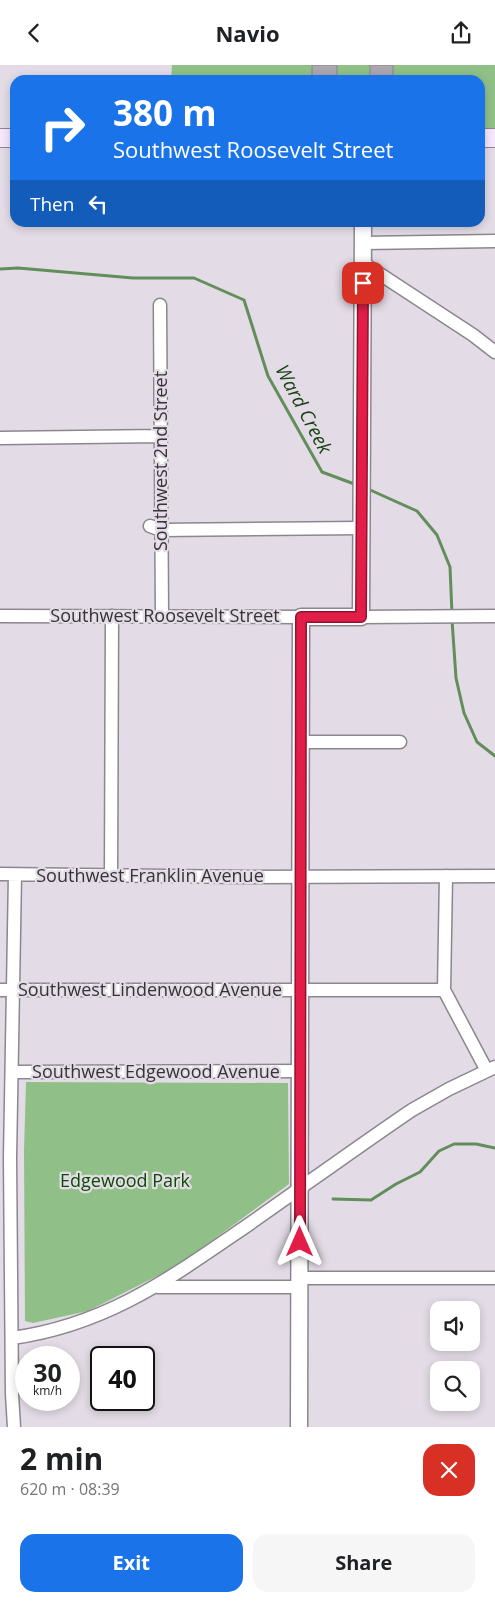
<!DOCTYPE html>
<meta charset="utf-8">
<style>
:root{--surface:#fff;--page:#f6f6f6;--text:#202124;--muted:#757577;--accent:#1a73e8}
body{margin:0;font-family:"Open Sans",sans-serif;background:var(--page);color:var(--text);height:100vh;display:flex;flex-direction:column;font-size:19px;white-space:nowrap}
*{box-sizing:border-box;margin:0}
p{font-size:16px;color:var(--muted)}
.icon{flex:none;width:28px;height:28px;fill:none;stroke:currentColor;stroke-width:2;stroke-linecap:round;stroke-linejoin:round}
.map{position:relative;height:1362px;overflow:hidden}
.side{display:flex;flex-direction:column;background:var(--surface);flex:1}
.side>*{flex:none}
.hud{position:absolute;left:10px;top:10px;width:475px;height:152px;border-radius:15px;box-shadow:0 2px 8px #0003;background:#1a73e8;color:#fff;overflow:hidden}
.controls{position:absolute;left:430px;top:1236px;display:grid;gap:10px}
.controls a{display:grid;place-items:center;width:50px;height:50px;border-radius:10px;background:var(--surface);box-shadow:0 2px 8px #0003;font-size:25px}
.speed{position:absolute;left:15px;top:1281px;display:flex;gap:10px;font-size:25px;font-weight:700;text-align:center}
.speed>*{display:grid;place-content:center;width:65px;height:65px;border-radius:50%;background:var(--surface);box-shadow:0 2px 8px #0003;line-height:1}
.speed small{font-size:12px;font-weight:400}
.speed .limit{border:2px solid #111;border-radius:8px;background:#fff;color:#111}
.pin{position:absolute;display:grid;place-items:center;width:42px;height:42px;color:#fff;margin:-21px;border-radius:10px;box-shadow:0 2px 8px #0006}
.me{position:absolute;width:55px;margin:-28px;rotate:0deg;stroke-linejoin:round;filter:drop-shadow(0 0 4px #0008)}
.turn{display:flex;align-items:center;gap:18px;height:105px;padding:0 20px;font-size:22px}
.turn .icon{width:65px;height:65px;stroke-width:2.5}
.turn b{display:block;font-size:35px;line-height:42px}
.then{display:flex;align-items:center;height:48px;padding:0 20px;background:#0003;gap:10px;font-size:19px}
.round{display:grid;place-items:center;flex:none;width:52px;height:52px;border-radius:15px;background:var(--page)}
.summary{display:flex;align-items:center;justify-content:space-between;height:85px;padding:0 20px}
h1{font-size:30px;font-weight:700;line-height:38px}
.cta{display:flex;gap:10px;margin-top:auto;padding:10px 20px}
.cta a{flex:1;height:58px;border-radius:15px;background:var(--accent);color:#fff;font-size:20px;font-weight:700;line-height:58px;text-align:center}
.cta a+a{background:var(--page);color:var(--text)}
header{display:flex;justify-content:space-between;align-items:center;height:65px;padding:0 20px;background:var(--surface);font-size:22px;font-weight:700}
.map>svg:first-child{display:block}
</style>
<header><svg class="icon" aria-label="back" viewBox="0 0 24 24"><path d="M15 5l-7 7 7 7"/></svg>Navio<svg class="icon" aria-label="share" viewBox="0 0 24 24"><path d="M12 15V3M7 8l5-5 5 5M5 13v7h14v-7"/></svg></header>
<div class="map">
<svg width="495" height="1362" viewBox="0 0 495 1362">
<rect width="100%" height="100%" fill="#e3dce6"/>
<path fill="#90c088" d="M172,0h323v72h-15v-57h-309z
M26,1017l262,1 1,101 -110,81 -91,46 -55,12 -8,-2 -1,-170z"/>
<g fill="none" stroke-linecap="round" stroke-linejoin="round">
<path stroke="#638e5c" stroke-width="3" d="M0,204l18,-1 115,10h61l50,22 24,76 54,96 35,13
M368,424l49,22 20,24 13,32 2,47
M452,555l4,58 8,35 13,29 18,14
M333,1134l38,1 25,-16 24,-12 19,-21 15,-7h22l19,4"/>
</g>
<path fill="#aca6ae" stroke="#8a848d" d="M312,0h25v15h-25z
M370,0h23v15h-23z"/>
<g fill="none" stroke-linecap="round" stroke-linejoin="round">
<defs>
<path id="minor" d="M363,178l132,-2
M363,198l110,72 22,17
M160,240l2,311
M0,373l161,-2
M150,461l11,4 200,-2
M0,551l301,1
M361,552l134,-1
M301,677h99
M0,809l249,3 246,-1
M111,811l1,-260
M446,811l-2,114 43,81
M0,925h444
M12,1007l289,-1
M300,1213h195
M158,1222h142
M12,1273c94,-13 157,-59 233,-111 56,-39 111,-79 167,-117l37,-21 46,-22
M14,1362l-2,-33 -2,-236 5,-283"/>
<path id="tertiary" d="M299,1362l2,-810h60l2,-394"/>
<path id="secondary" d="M0,73h15
M480,73h15"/>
</defs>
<use href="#minor" stroke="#8c868e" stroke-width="15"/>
<use href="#tertiary" stroke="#8c868e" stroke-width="19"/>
<use href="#secondary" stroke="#8c868e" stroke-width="20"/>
<use href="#minor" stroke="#fff" stroke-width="12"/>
<use href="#tertiary" stroke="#fff" stroke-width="16"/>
<use href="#secondary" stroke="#f6e6fc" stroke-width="18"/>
</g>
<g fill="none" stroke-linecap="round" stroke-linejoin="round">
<defs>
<path id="route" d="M300,1177l1,-625h60l2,-334"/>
</defs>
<use href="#route" stroke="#92132f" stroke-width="12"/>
<use href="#route" stroke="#e11d48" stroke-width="9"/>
</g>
<g text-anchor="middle" stroke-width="4.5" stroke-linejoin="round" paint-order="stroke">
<g font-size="18" fill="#363337" stroke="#e3dce6">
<text transform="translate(161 396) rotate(-90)" y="6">Southwest 2nd Street</text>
<text x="165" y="557">Southwest Roosevelt Street</text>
<text x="150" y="817">Southwest Franklin Avenue</text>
<text x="150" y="931">Southwest Lindenwood Avenue</text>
<text x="156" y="1013">Southwest Edgewood Avenue</text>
</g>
<g font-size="18" fill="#094c00" stroke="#e3dce6">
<text x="125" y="1122">Edgewood Park</text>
</g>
<g font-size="19" font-style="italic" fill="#184211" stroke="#e3dce6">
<text transform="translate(304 344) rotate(62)" y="7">Ward Creek</text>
</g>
</g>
</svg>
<div class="controls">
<a><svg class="icon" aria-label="sound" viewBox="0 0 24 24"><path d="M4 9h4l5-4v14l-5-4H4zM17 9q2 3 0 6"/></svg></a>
<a><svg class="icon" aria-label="search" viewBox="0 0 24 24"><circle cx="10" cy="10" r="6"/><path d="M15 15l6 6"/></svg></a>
</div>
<div class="speed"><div>30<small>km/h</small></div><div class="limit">40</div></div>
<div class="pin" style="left:363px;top:218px;background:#d93025"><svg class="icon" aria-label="arrive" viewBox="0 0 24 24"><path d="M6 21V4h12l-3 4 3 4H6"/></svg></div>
<svg class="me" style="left:300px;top:1177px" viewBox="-20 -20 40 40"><path d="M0-17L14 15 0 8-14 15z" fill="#e11d48" stroke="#fff" stroke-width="4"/></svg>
<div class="hud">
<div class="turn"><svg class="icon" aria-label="right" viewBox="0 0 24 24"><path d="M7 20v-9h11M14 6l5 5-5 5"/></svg><div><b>380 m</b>Southwest Roosevelt Street</div></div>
<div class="then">Then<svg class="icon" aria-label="left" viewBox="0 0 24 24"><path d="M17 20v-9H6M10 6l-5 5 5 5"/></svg></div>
</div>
</div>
<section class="side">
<div class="summary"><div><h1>2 min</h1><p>620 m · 08:39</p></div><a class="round" style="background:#d93025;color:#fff"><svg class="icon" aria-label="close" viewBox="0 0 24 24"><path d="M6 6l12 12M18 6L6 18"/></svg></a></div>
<div class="cta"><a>Exit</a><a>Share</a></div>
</section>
